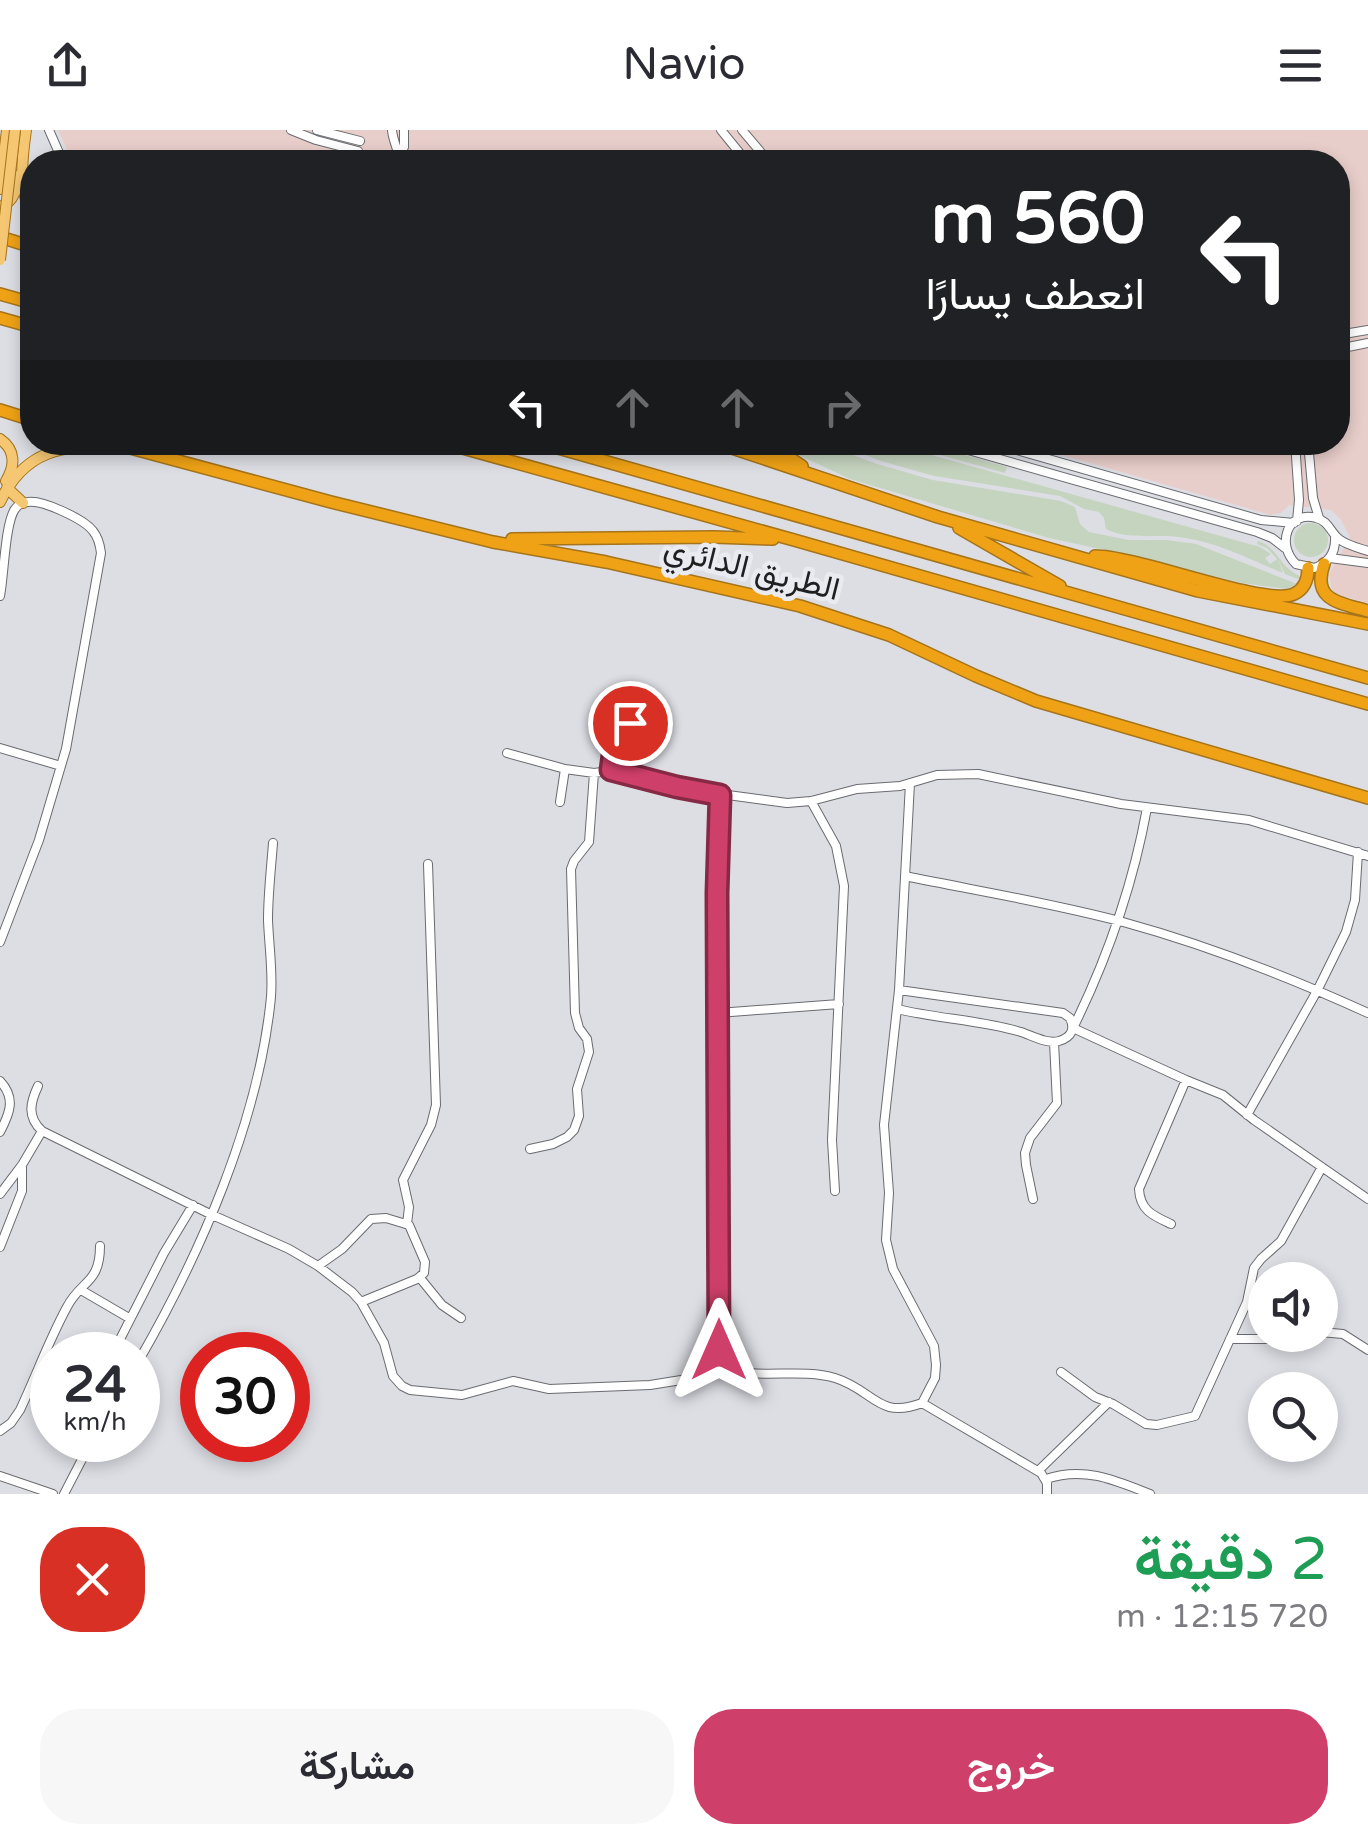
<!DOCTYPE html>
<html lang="ar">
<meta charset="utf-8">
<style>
:root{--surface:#fff;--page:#f7f7f7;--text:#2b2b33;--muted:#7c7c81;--accent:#ce3f69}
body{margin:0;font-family:"Varela Round",Vazirmatn,sans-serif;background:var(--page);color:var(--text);direction:rtl;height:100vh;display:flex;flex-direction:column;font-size:38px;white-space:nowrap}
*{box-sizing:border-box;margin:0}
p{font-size:32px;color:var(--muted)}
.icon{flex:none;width:55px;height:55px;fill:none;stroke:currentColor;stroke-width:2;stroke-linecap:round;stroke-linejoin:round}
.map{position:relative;height:1364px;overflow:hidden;direction:ltr}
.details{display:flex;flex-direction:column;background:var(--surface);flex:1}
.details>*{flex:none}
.banner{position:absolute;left:20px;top:20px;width:1330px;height:305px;border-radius:40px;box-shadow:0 5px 15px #0003;direction:rtl;background:#202124;color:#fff;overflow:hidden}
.controls{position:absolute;left:1248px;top:1132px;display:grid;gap:20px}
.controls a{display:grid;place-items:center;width:90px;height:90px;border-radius:50%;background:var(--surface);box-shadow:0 5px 15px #0003;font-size:50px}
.speed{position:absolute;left:30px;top:1202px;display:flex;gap:20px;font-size:50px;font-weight:700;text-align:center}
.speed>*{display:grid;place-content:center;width:130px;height:130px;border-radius:50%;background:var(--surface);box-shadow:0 5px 15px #0003;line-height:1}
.speed small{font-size:25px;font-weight:400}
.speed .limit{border:15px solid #d22;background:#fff;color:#111}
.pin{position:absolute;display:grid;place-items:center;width:85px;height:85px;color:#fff;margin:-42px;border:5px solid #fff;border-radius:50%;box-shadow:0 2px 10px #0007}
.me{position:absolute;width:110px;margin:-55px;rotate:0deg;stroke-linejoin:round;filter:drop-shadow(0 0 8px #0008)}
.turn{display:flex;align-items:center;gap:35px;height:210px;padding:0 40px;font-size:45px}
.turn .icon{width:130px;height:130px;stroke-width:2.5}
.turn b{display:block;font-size:70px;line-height:85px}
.lanes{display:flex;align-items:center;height:95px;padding:0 40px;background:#0003;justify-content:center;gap:50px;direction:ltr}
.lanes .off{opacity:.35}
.round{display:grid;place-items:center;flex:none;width:105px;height:105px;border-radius:40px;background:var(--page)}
.overview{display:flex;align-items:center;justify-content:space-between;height:170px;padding:0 40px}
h1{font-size:60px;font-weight:600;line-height:75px;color:#1e9e55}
.cta{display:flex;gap:20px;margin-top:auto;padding:20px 40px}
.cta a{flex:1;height:115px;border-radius:40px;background:var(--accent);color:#fff;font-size:40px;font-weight:600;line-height:115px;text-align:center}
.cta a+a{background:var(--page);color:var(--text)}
header{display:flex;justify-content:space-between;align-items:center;height:130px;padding:0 40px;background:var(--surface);font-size:45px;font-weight:600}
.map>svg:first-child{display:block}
</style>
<header><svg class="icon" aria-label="menu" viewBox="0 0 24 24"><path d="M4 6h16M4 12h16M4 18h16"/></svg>Navio<svg class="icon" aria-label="share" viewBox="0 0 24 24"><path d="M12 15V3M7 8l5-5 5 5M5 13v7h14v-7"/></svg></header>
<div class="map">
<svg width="1368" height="1364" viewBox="0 0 1368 1364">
<rect width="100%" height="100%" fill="#dddee4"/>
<path fill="#e8ceca" d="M58,0h1310v473l-29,-8 -7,-5 -3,-16 21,-37 -9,-17 -10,-10 -42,-5 -8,8 -10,2 -251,-72 318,-1v-280h-1265z"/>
<path fill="#c5d4bf" d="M773,313h48l56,21 56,16 128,21 14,6 5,17 9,8 40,8h38l29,4 101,40 -10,5 -45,-6 -96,-24 -97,-21 -199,-59z
M834,313h55l371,104 11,7 -6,4 5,6 7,-5 -10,-11 -10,-4 1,-3c20,6 22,27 42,35l-2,3 -13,-5 -7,-14 5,13c-32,-13 -64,-30 -98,-35 -26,-5 -55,3 -79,-9l-2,-11 -5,-6 -15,-3 -24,-13 -126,-20 -53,-15z
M897,313h25l85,24 -2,6z
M1294 410a17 17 0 1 1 34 0a17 17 0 1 1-34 0Z"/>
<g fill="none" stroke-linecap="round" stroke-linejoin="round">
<defs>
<path id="minor" d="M49,0l14,32
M291,0l25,10 42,11
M317,0l43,11
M392,0c1,12 7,21 8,32
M721,0l26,32
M742,0l27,32
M400,25l4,-8v-17
M1338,205l30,-5
M1338,219l30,-6
M940,312l317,90 15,6 13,10
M989,312l272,78 33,3
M1295,312l4,58 -2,21
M1308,312l5,56 6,20
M1335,406c1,16 -6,27 -21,32l-18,-4c-20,-19 -9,-54 20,-46 13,3 14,14 23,21 7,6 20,9 29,12
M1330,428l38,5
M0,466c4,-20 5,-73 15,-87 3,-4 8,-7 13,-7 15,-2 56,17 65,29 5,6 7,14 8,22l-35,196 -27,91 -39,102
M0,618l61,18
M507,623l58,16 29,4 23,-3 81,21 89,12 24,-2 46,-12 43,-3 37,-11 41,-1 143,30 128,16 119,36
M611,639c5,-30 2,-46 37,-49
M720,665l-3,98 3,461 7,11 12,7c31,5 65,-3 96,6 39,12 43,42 87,25l13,-25 1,-13 -2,-19 -41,-77 -7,-29 3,-47 -5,-68 15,-135 11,-207
M811,671l25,45 8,40 -12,254 3,51
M560,672l5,-33
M1147,678c-14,77 -39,149 -74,220l113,52 37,15 31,25 114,79
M905,746c73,15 147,27 218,46 84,23 166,55 245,91
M897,879c41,10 85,11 124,23 12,4 25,12 38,9 13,-4 16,-12 11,-23l-7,-5 -164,-23
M718,883l121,-9
M0,951c16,17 10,32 0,51
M38,956c-8,17 -11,31 4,45l168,83 79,35 29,17 34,26 9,10 23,41 9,33 9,10 8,4 52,5 51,-14 36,8 101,-4 50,-8 27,-12
M1247,985l70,-124 29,-59 9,-32 3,-48
M530,1019l23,-5 14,-7 7,-7 5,-14 -2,-27 12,-37 -2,-13 -8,-11 -4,-15 -4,-144 3,-8 15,-19 5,-69
M0,1064l22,-29 20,-34
M1033,1069l-7,-34 -1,-12 5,-15 27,-35 -3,-61
M407,1094l2,-17 -6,-27 28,-55 5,-20 -8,-241
M1171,1094c-17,-8 -31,-13 -32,-35l47,-109
M0,1117l22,-56v-26
M318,1136l24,-17 29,-30 15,-1 23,7 16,37 -1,11 -7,6 -56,23
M420,1148l22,27 19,13
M81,1160l48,28
M1320,1202l23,2 25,16
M1230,1209h55l21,-4
M112,1225l52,-102 29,-48
M138,1232c62,-107 121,-241 133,-365 2,-26 -2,-51 -3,-77 0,-25 3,-51 5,-77
M1061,1242l34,25 18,7 33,20 11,1 38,-9 52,-114 7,-34 7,-9 20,-18 41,-74
M922,1273l119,70 6,10v11
M0,1301l11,-8 9,-13c16,-34 29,-70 47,-103 14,-27 33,-23 33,-61
M1038,1341l71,-69
M0,1346l53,18
M1046,1349c38,-13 69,1 104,15
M64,1364l28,-54"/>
<path id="major" d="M26,0c-4,28 -8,59 6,85
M0,59l7,-59
M0,77c15,-6 16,-17 17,-31
M0,309c16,11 15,27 6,42
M7,358l16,15
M0,372c25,-53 62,-56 115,-57"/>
<path id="highway" d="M0,107l32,10
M0,164l32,9
M0,188l32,9
M0,280l32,10
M108,312l223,60 162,40 113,20 194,44 89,29 87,41 60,25 332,97
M441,312l353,98 574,164
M537,312l831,236
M714,312l224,75 260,74 170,33
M755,312l35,16 12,8
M959,398l101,58
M512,409l202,-2 59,2
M1095,426c43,0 170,51 199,38 11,-5 14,-15 14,-26
M1324,434c-13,37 17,39 44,47"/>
</defs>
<use href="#minor" stroke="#6a6b70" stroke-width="10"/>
<use href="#major" stroke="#a6741a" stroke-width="12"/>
<use href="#highway" stroke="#a6741a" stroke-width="14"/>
<use href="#minor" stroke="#fff" stroke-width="8"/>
<use href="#major" stroke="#f5c773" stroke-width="10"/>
<use href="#highway" stroke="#efa216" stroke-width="11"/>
<defs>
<path id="major-bridge" d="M0,130l15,-130"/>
</defs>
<use href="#major-bridge" stroke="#a6741a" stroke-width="12" stroke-linecap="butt"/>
<use href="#major-bridge" stroke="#f5c773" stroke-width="10"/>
</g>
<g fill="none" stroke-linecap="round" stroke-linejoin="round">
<defs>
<path id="route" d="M630,593c-17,11 -16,28 -19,47l66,17 43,8 -3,98 2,457"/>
</defs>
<use href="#route" stroke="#862944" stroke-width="25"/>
<use href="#route" stroke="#ce3f69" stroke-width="18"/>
</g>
<g text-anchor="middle" stroke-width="9" stroke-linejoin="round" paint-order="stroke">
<g font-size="32" fill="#1f1f21" stroke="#eaebf1">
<text transform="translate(752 438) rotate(14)" y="11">الطريق الدائري</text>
</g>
</g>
</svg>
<div class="controls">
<a><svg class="icon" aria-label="sound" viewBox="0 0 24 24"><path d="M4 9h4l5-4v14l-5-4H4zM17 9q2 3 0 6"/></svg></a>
<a><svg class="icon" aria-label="search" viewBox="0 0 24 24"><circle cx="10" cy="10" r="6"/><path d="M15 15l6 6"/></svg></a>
</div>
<div class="speed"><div>24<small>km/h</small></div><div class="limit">30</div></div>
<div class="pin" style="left:630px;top:593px;background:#d93025"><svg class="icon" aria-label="arrive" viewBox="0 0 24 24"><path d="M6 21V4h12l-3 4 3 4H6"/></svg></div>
<svg class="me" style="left:719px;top:1220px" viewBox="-20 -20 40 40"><path d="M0-17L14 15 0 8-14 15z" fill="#ce3f69" stroke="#fff" stroke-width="4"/></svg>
<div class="banner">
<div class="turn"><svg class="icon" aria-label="left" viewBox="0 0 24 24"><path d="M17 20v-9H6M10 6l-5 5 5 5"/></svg><div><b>560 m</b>انعطف يسارًا</div></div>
<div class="lanes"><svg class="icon" aria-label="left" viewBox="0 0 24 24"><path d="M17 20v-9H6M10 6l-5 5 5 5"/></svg><svg class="icon off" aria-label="ahead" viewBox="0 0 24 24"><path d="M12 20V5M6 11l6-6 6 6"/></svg><svg class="icon off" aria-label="ahead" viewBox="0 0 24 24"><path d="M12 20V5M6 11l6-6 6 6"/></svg><svg class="icon off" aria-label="right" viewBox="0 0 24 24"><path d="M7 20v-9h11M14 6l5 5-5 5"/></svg></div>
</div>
</div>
<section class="details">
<div class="overview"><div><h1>2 دقيقة</h1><p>720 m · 12:15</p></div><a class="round" style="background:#d93025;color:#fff"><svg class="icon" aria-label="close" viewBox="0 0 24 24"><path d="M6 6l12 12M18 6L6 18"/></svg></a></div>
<div class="cta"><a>خروج</a><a>مشاركة</a></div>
</section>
